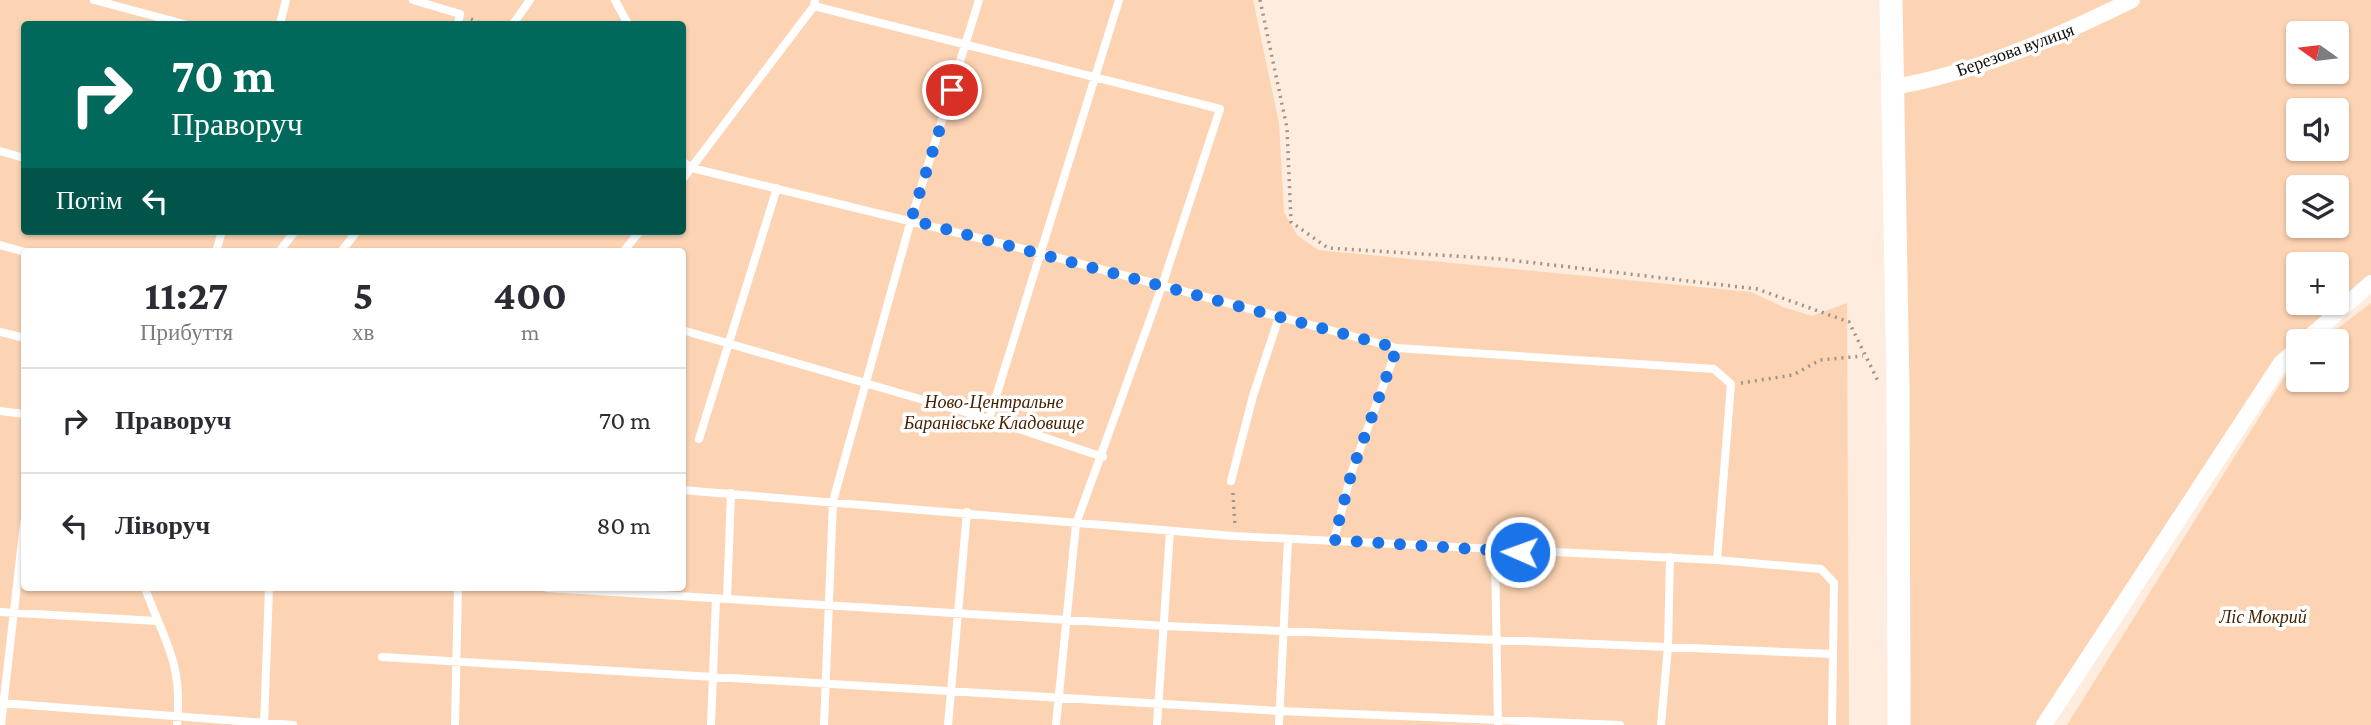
<!DOCTYPE html>
<html lang="uk">
<meta charset="utf-8">
<style>
:root{--surface:#fff;--page:#f2f2f3;--text:#2b2b33;--muted:#7c7c81;--line:#e1e1e2}
body{margin:0;font-family:"Crimson Pro",serif;background:var(--page);color:var(--text);height:100vh;display:flex;flex-direction:column;font-size:26px;white-space:nowrap}
*{box-sizing:border-box;margin:0}
p{font-size:23px;color:var(--muted)}
.icon{flex:none;width:38px;height:38px;fill:none;stroke:currentColor;stroke-width:2;stroke-linecap:round;stroke-linejoin:round}
.map{position:relative;flex:1;overflow:hidden}
.sheet{position:absolute;left:21px;top:248px;width:665px;height:343px;display:flex;flex-direction:column;background:var(--surface);border-radius:7px;box-shadow:0 2px 5px #0004}
.sheet>*{flex:none}
.hud{position:absolute;left:21px;top:21px;width:665px;height:214px;border-radius:7px;box-shadow:0 2px 5px #0004;background:#00695c;color:#fff;overflow:hidden}
.needle{width:46px;rotate:284deg}
.controls{position:absolute;left:2286px;top:21px;display:grid;gap:14px}
.controls a{display:grid;place-items:center;width:63px;height:63px;border-radius:7px;background:var(--surface);box-shadow:0 2px 5px #0004;font-size:35px}
.pin{position:absolute;display:grid;place-items:center;width:60px;height:60px;color:#fff;margin:-30px;border:4px solid #fff;border-radius:50%;box-shadow:0 2px 7px #0007}
.me{position:absolute;width:77px;margin:-38px;rotate:272deg;stroke-linejoin:round;filter:drop-shadow(0 0 5px #0008)}
.turn{display:flex;align-items:center;gap:24px;height:147px;padding:0 35px;font-size:32px}
.turn .icon{width:91px;height:91px;stroke-width:2.5}
.turn b{display:block;font-size:49px;line-height:60px}
.then{display:flex;align-items:center;height:66px;padding:0 35px;background:#0003;gap:14px;font-size:26px}
.eta{display:flex;justify-content:space-evenly;align-items:center;height:119px;text-align:center}
.eta b{font-size:42px;font-weight:700;line-height:49px}
ul{padding:0;list-style:none}
li{display:flex;align-items:center;gap:21px;height:105px;padding:0 35px;border-top:2px solid var(--line)}
li div{flex:1}
li b{display:block;font-size:26px}
li em{font-style:normal}
.map>svg:first-child{display:block}
</style>
<div class="map">
<svg width="2371" height="725" viewBox="0 0 2371 725">
<rect width="100%" height="100%" fill="#feecde"/>
<path fill="#fdd4b3" fill-rule="evenodd" d="M0,0h1253l26,123 5,89 13,23 21,15 433,42 32,15 29,9 35,-13 2,422h-1849zM24,24h658v207h-658zM24,252h658v336h-658z
M1891,0h480v288l-73,53 -254,384h-145zM2298,33h38v39h-38zM2298,110h38v39h-38zM2298,187h38v39h-38zM2298,264h38v39h-38z
M2371,303v422h-304l226,-362 5,-4v21h38v-39h-15z"/>
<g fill="none" stroke-linecap="round" stroke-linejoin="round">
<path stroke="#a09388" stroke-width="3.5" stroke-dasharray="2 5" stroke-linecap="butt" d="M1260,0l27,128 4,94 37,26 173,11 256,30 92,33 30,61
M471,19l11,5
M1741,383l52,-8 27,-15 43,-4
M1233,493l2,34"/>
<path stroke="#fff" stroke-width="8" d="M94,0l90,24
M413,0l47,14 -2,10
M615,0l13,24
M814,6l406,103 -58,177 -86,238 -20,201
M280,24l6,-24
M513,24l17,-24
M0,151l24,7
M682,161l10,7 348,85 357,95 317,21 17,15 -14,176 -483,-24 -552,-46
M682,180l132,-174 1,-6
M0,245l25,7
M216,252l6,-21
M279,252l16,-21
M341,252l16,-21
M623,252l17,-21
M682,330l307,89 114,38
M0,332l24,6
M0,411l24,3
M989,419l130,-419
M699,439l78,-251
M1231,481l22,-85 26,-79
M1334,540l18,-69 45,-123
M1495,551l3,174
M1717,560l104,9 13,14 -2,142
M145,588c20,55 38,74 32,137
M547,588l618,38 668,28
M727,599l4,-106
M0,612l157,9
M382,657l898,54 340,14
M0,703l293,22
M1,725l23,-202
M264,725l5,-137
M455,725l3,-137
M711,725l5,-126
M824,725l9,-224 78,-281 68,-220
M948,725l19,-213
M1157,725l13,-194
M1279,725l9,-186
M1661,725l7,-79 2,-89"/>
<path stroke="#fff" stroke-width="16" d="M1893,87c80,-13 166,-51 239,-87
M2305,341l66,-58
M2044,725l237,-362 17,-15"/>
<path stroke="#fff" stroke-width="23" d="M1891,0l7,387 1,338"/>
</g>
<g fill="none" stroke-linecap="round" stroke-linejoin="round">
<path stroke="#1a73e8" stroke-width="12" stroke-dasharray="0 21.6" d="M952,90l-41,130 486,128 -45,123 -18,69 186,12"/>
</g>
<g text-anchor="middle" stroke-width="7" stroke-linejoin="round" paint-order="stroke">
<g font-size="18" fill="#160f09" stroke="#fff">
<text transform="translate(2015 50) rotate(-20)" y="6">Березова вулиця</text>
</g>
<g font-size="18" font-style="italic" fill="#462300" stroke="#fff">
<text x="994" y="408">Ново-Центральне<tspan x="994" dy="21">Баранівське Кладовище</tspan></text>
<text x="2263" y="623">Ліс Мокрий</text>
</g>
</g>
</svg>
<div class="controls">
<a><svg class="needle" viewBox="-14 -14 28 28"><path d="M0-13l5 13h-10z" fill="#e53935"/><path d="M0 13l5-13h-10z" fill="#7c7c81"/></svg></a>
<a><svg class="icon" aria-label="sound" viewBox="0 0 24 24"><path d="M4 9h4l5-4v14l-5-4H4zM17 9q2 3 0 6"/></svg></a>
<a><svg class="icon" aria-label="layers" viewBox="0 0 24 24"><path d="M12 4l9 5-9 5-9-5zM3 14l9 5 9-5"/></svg></a>
<a>+</a>
<a>−</a>
</div>
<div class="pin" style="left:952px;top:90px;background:#d93025"><svg class="icon" aria-label="arrive" viewBox="0 0 24 24"><path d="M6 21V4h12l-3 4 3 4H6"/></svg></div>
<svg class="me" style="left:1520px;top:552px" viewBox="-20 -20 40 40"><circle r="17" fill="#1a73e8" stroke="#fff" stroke-width="3"/><path d="M0-11L8 9 0 5-8 9z" fill="#fff"/></svg>
<div class="hud">
<div class="turn"><svg class="icon" aria-label="right" viewBox="0 0 24 24"><path d="M7 20v-9h11M14 6l5 5-5 5"/></svg><div><b>70 m</b>Праворуч</div></div>
<div class="then">Потім<svg class="icon" aria-label="left" viewBox="0 0 24 24"><path d="M17 20v-9H6M10 6l-5 5 5 5"/></svg></div>
</div>
<section class="sheet">
<div class="eta">
<div><b>11:27</b><p>Прибуття</p></div>
<div><b>5</b><p>хв</p></div>
<div><b>400</b><p>m</p></div>
</div>
<ul>
<li><svg class="icon" aria-label="right" viewBox="0 0 24 24"><path d="M7 20v-9h11M14 6l5 5-5 5"/></svg><div><b>Праворуч</b></div><em>70 m</em></li>
<li><svg class="icon" aria-label="left" viewBox="0 0 24 24"><path d="M17 20v-9H6M10 6l-5 5 5 5"/></svg><div><b>Ліворуч</b></div><em>80 m</em></li>
</ul>
</section>
</div>
